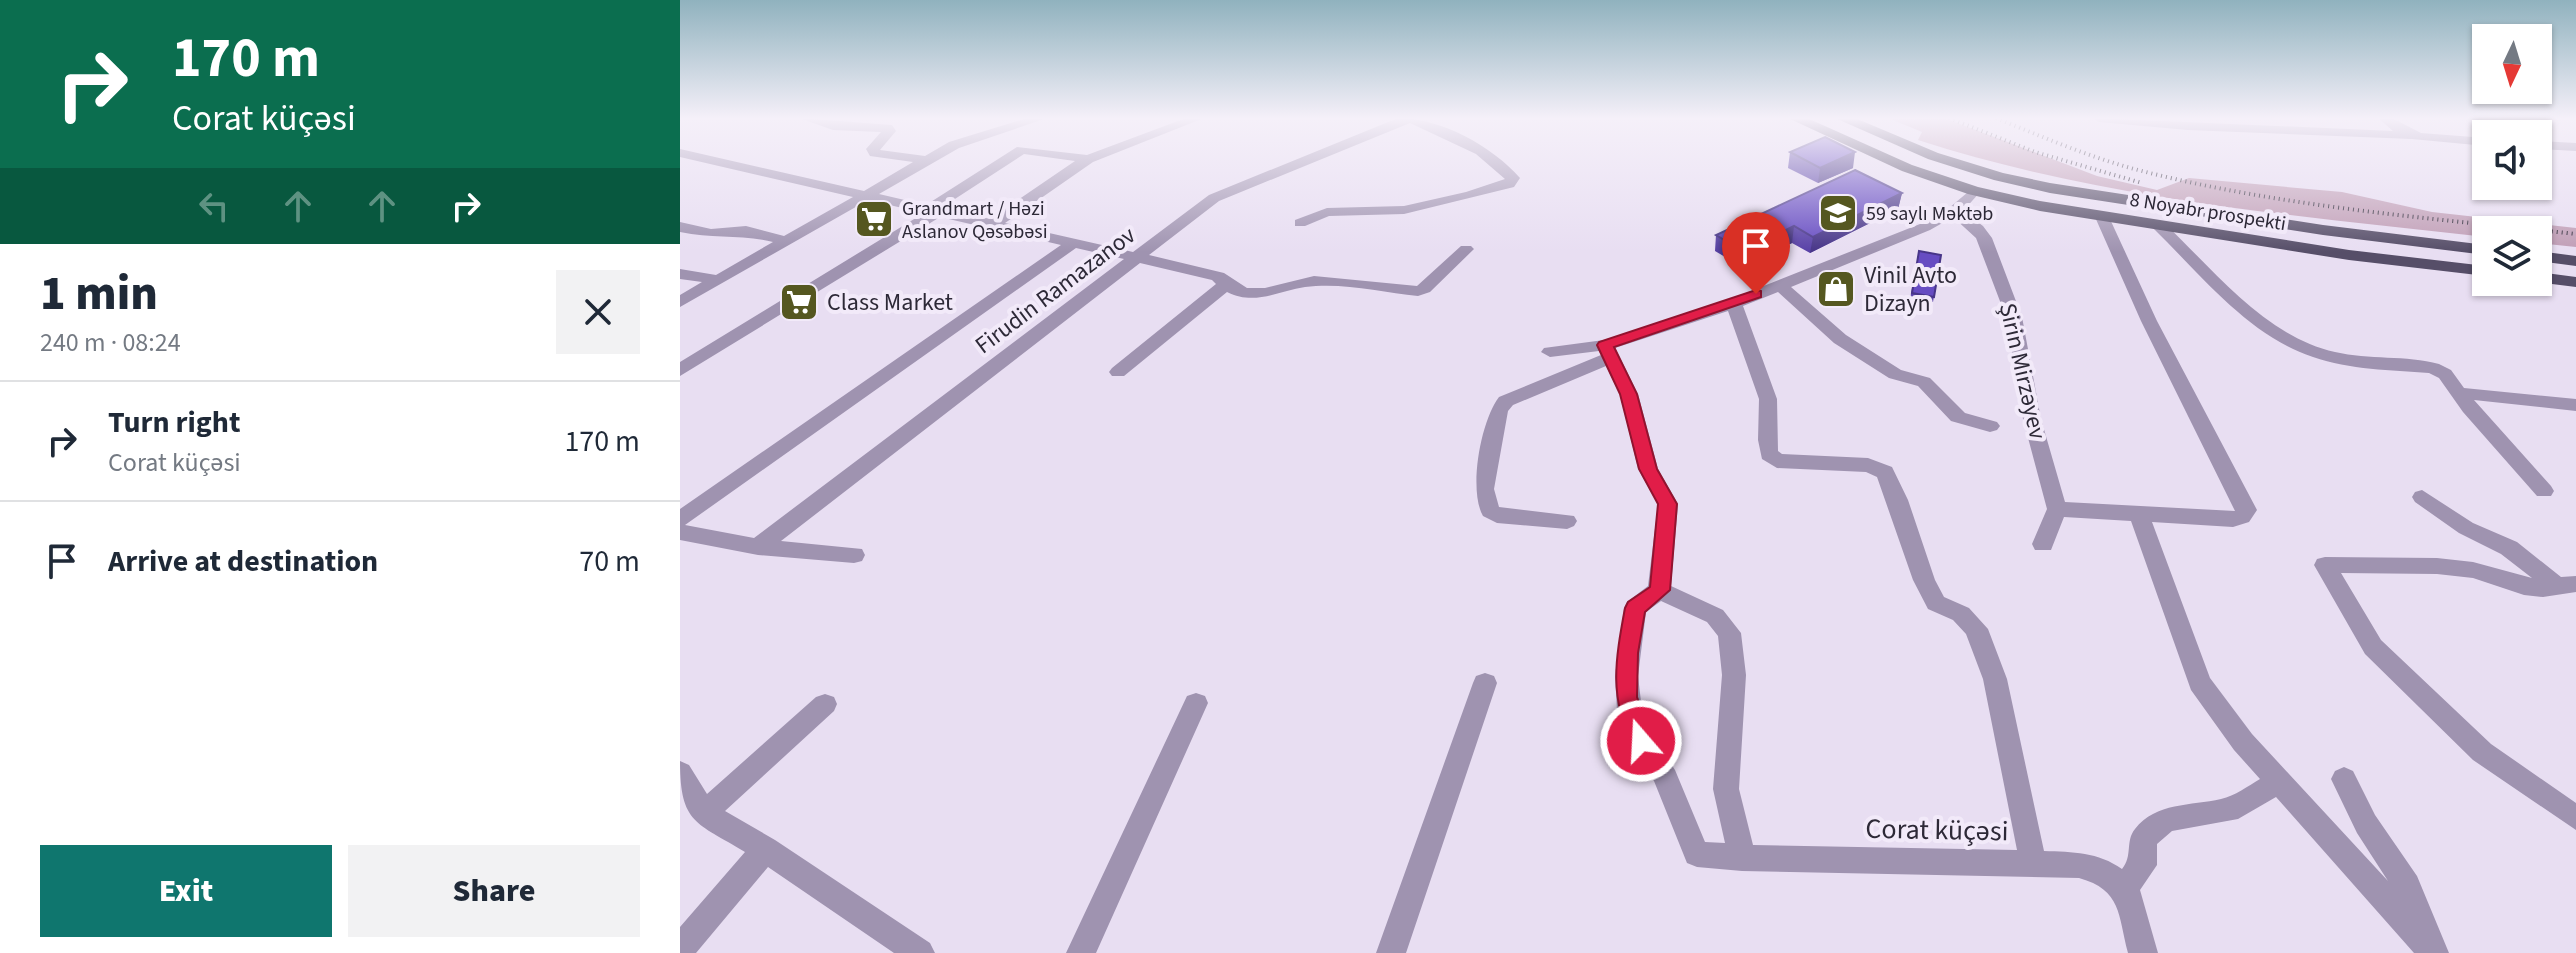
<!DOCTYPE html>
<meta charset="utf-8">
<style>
:root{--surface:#fff;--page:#f2f2f3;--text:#1f2937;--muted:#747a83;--line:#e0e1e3;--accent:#0f766e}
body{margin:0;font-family:"Source Sans 3",sans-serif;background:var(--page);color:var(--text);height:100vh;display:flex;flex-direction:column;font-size:30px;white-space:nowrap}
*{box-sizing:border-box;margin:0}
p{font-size:26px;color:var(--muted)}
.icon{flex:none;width:44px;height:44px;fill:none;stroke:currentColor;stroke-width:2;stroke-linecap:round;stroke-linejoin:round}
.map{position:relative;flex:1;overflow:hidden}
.side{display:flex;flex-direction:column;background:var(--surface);width:680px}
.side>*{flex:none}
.hud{background:#0b6e4f;color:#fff;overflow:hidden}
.needle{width:52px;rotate:184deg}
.controls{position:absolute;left:1792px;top:24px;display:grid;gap:16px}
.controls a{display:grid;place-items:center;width:80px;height:80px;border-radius:0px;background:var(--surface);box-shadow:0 2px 6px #0004;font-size:40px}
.pin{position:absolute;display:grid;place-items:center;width:68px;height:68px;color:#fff;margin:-82px -34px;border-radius:50% 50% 50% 0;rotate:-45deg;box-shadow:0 0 8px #0007}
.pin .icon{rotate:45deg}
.me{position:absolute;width:88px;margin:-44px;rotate:341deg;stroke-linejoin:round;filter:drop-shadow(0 0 6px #0008)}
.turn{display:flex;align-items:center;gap:28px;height:168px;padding:0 40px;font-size:36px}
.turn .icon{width:104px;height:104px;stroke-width:2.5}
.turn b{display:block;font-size:56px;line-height:68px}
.lanes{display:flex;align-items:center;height:76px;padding:0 40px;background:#0003;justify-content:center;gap:40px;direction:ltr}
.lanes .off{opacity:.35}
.round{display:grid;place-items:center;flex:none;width:84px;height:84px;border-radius:0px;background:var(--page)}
.overview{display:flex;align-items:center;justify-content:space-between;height:136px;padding:0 40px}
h1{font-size:48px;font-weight:800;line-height:60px}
.button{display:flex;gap:16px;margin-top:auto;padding:16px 40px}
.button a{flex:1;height:92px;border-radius:0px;background:var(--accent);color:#fff;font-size:32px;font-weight:800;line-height:92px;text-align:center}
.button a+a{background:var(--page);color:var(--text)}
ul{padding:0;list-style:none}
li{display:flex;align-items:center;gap:24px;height:120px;padding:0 40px;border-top:2px solid var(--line)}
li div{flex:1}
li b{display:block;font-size:30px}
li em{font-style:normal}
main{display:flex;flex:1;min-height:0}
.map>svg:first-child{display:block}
</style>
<main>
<section class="side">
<div class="hud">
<div class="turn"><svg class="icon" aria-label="right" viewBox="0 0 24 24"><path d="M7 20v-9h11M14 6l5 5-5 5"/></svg><div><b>170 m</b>Corat küçəsi</div></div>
<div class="lanes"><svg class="icon off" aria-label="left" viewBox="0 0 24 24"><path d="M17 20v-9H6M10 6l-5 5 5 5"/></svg><svg class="icon off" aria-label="ahead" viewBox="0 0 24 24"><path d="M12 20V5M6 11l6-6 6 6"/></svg><svg class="icon off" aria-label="ahead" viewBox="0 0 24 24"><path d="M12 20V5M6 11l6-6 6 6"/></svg><svg class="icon" aria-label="right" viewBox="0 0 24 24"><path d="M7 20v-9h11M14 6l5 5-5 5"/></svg></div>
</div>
<div class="overview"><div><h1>1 min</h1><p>240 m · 08:24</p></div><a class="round"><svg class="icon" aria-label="close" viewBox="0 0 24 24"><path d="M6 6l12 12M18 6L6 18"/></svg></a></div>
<ul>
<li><svg class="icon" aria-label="right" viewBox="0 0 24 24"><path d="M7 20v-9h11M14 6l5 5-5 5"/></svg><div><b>Turn right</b><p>Corat küçəsi</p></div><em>170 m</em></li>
<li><svg class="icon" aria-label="arrive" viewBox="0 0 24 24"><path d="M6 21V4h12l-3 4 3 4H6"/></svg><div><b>Arrive at destination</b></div><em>70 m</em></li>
</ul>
<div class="button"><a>Exit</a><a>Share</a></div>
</section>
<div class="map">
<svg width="1896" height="953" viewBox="0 0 1896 953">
<rect width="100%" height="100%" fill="#e8def2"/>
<path fill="#c09eb6" d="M1208,118h56l153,58 60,14 32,-12 153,14 90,20 144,16v19l-38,-4v-13h-52v7c-191,-21 -385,-38 -568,-97l4,-8z"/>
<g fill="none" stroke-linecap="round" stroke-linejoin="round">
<path fill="#9f93b0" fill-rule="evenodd" d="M119,118l93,7 4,6 -16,19 45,6 24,-14 78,-24h20l-88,30 -80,46 47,11 91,-58 70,8 99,-37h18l-111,44 -88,61 128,29 76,-57 189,-77c43,0 94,28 122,60l-6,9 -110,27 -75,2 -24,10h-10v-6l32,-12 77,-2 62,-14 39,-13 -29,-25 -66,-31 -191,78 -70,54 75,18 23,15h18l49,-12 103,10 44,-40h10l3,3 -44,43 -12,4c-36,-4 -76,-14 -113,-9 -28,4 -50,19 -78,5l-103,84h-12l-3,-4 3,-4 104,-84 -4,-4 -72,-17 -359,278 81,8 3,6 -3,6 -8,2 -96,-8 -78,-15v-31l381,-264 -121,-28 -260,159v-14l244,-149 -56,-13 -188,107v-12l22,-13 -22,-3v-10l36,6 57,-33c-33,-8 -59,-3 -93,-10v-10l31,7 35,-3 38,10 69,-39 -173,-40v-8l184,42 49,-29 -43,-6 -4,-7 15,-17 -48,-2zM344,154l51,7 -85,58 -49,-11zM396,248l48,11 -370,279 -69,-13z
M1413,118l300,13 -15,-13h14l29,15 65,5v8l-74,-7 -224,-9 -89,-8z
M1858,141l38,2v8l-38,-2z
M1294,187l7,4 -18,20 20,15 9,12 30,79 19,102 24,83 170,9 -94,-190 -46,-104 7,-4 7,4 48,104 100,189 -8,12 -16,5 -81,-5 58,156 42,56 136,147 -31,-48 -26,-54 4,-8 9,-4 9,4 22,44 42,61 32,77h-35l-138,-156 -38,22 -66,12 -15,13v21l-17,25 18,63h-30c-10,-38 -6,-63 -49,-75l-337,-7 -45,-4 -10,-4 -33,-82 -21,-31 -16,-40 -2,-34 9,-68 3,-6 21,-16 10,-82 -20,-35 -18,-75 -14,-28 -93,39 -5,6 -14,78 5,18 75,9 3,5 -3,5 -7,3 -70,-6 -14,-7c-15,-26 -2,-96 16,-119l102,-42 -2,-4 -49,6 -9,-5 3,-4 60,-8 35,-10 89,-30 192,-76 29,-16zM1273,217l23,21 30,79 17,102 24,90 -15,35 3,6h16l13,-33 67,4 60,169 43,60 26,29c-12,7 -25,17 -39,20 -30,7 -65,3 -86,30 -10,12 -2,27 -13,40 -24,-17 -49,-17 -78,-18l-37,-172 -19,-50 -19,-21 -25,-11 -9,-17 -27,-80 -16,-33 -24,-9 -86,-4 -4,-3 -1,-52 -34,-93 35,-14 56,51 55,35 29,8 33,35 39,11 7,-2 3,-4 -3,-4 -32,-9 -35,-35 -29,-8 -55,-35 -55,-48 139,-57zM1048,311l31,88 -1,41 4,19 15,9 89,4 11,5 36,103 15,29 25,11 13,14 17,45 34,171 -264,-5 -14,-56 7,-114 -5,-42 -18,-23 -52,-24 7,-82 -20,-35 -20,-75 -23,-46zM981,601l46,21 11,14 4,39 -9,114 12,54 -20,-1 -30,-72 -24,-36 -9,-24 -4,-34 8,-64z
M1480,222l5,2c49,46 101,113 170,128 34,8 71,3 104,12l12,6 13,18 112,11v12l-102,-11 77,86 3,5 -3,5h-14l-74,-84 -24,-34 -10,-5c-38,-3 -79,-3 -116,-16 -64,-21 -111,-81 -158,-127l-3,-3z
M1742,490l51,33 44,19 44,35 15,-1v16l-33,5 -19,-2 -51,-17 -36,-4 -96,-1 40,67 110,104 85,59v27l-103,-70 -108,-106 -51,-89 3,-6 8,-2 112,1 36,4 59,16 -31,-24 -42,-21 -44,-31 -3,-5 3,-5z
M805,673l9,3 3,7 -91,270h-30l97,-270 3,-7z
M516,693l9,3 3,7 -112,250h-30l121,-257z
M145,694l9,3 3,7 -3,7 -109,100 50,29 155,103 5,10h-41l-126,-86 -72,86h-16v-26l65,-75c-49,-30 -65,-28 -65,-91l9,4 18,29 109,-97z"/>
<path fill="#564e68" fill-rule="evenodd" d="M1108,118h19l105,47 66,22 62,14 309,49 137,16v10l-137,-16 -309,-49 -72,-17 -66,-23z
M1155,118h20l83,35 65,20 47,10 273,42 163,20v10l-163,-20 -273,-42 -56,-13 -66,-21z
M1858,251l38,5v10l-38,-5z
M1858,272l38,5v10l-39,-5z"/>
<path stroke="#2d2937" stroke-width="4" stroke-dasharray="1 4" stroke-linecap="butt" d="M1269,118l86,34 107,31
M1316,118c47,19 93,39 142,52 144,37 291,48 438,64"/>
</g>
<path fill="#5841a7" d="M1110,152l63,16 -35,15 -30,-15z
M1222,193l-4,16 -88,44 -18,-10 -50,24 -27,-16 1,-16z
M1239,251l22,4 -8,47 -23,-3z"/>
<path fill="#473588" d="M1175,152l-2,16 -35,15 2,-15z
M1222,193l-4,16 -88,44 3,-16z
M1114,226l-2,17 -50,24 1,-16z"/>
<path fill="#664cc2" stroke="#473588" stroke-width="2" d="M1145,137l30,15 -35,16 -30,-16z
M1175,170l47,23 -89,44 -19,-11 -51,25 -27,-16z
M1239,251l22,4 -7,42 -22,-4z"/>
<linearGradient id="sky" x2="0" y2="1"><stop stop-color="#90b2be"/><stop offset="0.47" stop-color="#f5f0f9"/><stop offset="1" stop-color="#f5f0f9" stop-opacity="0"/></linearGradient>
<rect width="1896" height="252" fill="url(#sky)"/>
<path fill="#e11d48" stroke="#92132f" stroke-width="2" d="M1076,290l5,1v6l-147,50 23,47 20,75 20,35 -7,86 -25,22 -7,41 -1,44 16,44 -4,7 -8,3 -8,-3c-24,-52 -18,-86 -8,-140l3,-6 22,-15 8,-83 -19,-35 -19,-75 -23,-49 2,-3z"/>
<defs>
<symbol id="school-square" viewBox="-11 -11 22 22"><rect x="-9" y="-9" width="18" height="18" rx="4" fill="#555720" stroke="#f2eaf9"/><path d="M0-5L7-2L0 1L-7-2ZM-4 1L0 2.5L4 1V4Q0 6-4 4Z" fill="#fff"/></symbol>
<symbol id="supermarket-square" viewBox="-11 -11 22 22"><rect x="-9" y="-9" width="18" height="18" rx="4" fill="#555720" stroke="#f2eaf9"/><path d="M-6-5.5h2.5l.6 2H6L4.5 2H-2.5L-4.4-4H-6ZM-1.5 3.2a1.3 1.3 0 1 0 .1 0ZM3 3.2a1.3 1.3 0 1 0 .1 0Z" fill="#fff"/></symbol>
<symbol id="shop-square" viewBox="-11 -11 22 22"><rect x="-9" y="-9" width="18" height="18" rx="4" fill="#555720" stroke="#f2eaf9"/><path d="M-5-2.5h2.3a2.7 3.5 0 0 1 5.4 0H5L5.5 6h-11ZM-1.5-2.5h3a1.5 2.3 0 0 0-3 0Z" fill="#fff"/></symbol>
</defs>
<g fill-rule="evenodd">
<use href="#school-square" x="1136" y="191" width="44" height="44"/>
<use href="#supermarket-square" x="172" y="197" width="44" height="44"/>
<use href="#shop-square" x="1134" y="267" width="44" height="44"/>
<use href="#supermarket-square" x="97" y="280" width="44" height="44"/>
</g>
<g text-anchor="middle" stroke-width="8" stroke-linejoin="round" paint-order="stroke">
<g font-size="20" fill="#2d2937" stroke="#f2eaf9" text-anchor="start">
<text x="222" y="215">Grandmart / Həzi<tspan x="222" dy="23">Aslanov Qəsəbəsi</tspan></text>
<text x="1186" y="220">59 saylı Məktəb</text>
</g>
<g font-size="20" fill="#2d2937" stroke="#f2eaf9">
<text transform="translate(1528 211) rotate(9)" y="7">8 Noyabr prospekti</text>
</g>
<g font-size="24" fill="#2d2937" stroke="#f2eaf9" text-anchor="start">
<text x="1184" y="283">Vinil Avto<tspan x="1184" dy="28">Dizayn</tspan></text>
<text x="147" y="310">Class Market</text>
</g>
<g font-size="24" fill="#2d2937" stroke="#f2eaf9">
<text transform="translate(375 290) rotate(-37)" y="8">Firudin Ramazanov</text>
<text transform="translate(1343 371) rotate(77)" y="8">Şirin Mirzəyev</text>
</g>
<g font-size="28" fill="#2d2937" stroke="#f2eaf9">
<text transform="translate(1257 829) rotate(1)" y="10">Corat küçəsi</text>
</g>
</g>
</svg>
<div class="controls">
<a><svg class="needle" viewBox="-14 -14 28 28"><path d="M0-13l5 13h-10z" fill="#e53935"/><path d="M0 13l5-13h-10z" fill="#747a83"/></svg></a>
<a><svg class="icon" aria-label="sound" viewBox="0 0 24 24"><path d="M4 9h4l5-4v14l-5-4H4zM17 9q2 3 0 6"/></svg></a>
<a><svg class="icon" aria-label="layers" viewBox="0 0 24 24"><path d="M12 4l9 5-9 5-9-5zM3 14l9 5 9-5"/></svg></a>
</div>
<div class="pin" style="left:1076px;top:294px;background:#d93025"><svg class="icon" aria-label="arrive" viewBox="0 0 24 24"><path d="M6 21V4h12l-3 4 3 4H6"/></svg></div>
<svg class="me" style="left:961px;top:741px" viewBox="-20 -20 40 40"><circle r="17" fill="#e11d48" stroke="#fff" stroke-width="3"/><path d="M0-11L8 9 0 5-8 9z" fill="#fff"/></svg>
</div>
</main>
